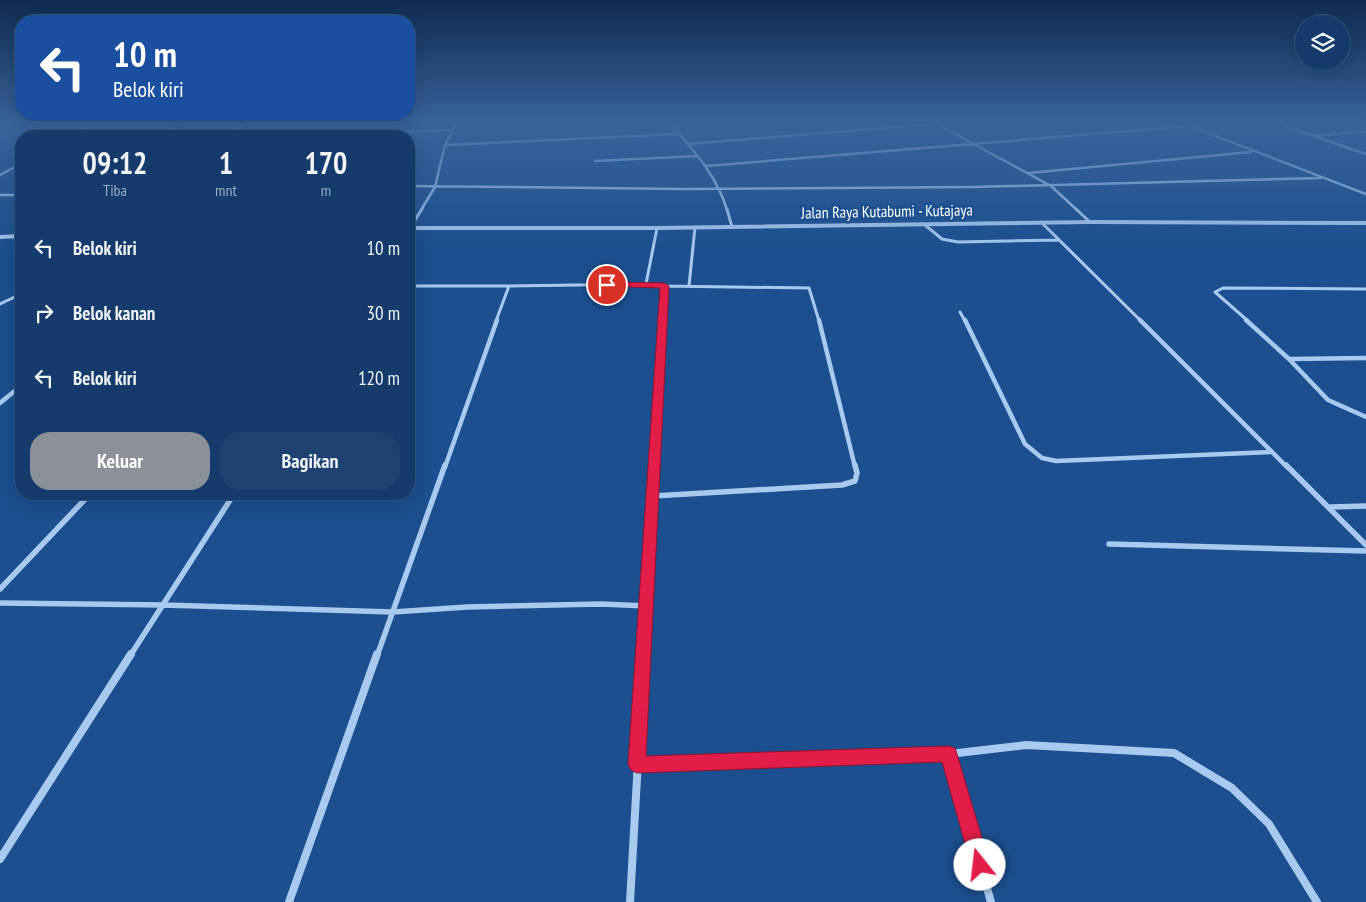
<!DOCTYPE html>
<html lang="id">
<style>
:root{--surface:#143b6b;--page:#1d4271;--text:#f1f3f6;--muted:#9dadc1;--line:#33557e;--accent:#8c9099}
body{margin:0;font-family:"PT Sans Narrow",sans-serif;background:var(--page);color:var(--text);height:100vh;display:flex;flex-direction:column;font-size:19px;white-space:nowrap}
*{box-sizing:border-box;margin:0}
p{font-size:16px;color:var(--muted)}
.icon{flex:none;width:28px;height:28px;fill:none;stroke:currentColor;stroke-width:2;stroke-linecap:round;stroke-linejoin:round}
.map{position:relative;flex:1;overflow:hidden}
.side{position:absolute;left:15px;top:130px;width:400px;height:370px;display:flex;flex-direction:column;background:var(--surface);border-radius:20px;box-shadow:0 5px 20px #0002,0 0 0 1px var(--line)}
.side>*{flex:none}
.banner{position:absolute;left:15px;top:15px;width:400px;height:105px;border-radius:20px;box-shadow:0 5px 20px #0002,0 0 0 1px var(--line);background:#1a4fa0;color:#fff;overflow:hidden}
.fabs{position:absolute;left:1295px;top:15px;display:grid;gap:10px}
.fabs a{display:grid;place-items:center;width:55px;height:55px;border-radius:50%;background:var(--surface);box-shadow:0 5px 20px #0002,0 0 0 1px var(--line);font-size:25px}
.pin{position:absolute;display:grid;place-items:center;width:42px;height:42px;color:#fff;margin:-21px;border:2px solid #fff;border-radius:50%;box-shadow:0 1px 5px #0007}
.me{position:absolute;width:55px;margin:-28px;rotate:344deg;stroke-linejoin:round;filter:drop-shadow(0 0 4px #0008)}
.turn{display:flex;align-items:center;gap:18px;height:105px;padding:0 15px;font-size:22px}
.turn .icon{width:65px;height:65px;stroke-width:2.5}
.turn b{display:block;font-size:35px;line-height:42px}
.eta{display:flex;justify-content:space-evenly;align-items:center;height:85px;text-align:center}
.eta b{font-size:30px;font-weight:800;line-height:35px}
.action{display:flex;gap:10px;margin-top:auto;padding:10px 15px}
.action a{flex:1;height:58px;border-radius:20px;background:var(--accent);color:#fff;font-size:20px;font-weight:800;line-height:58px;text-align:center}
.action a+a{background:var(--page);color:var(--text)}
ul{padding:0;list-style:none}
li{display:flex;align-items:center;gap:15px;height:65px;padding:0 15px}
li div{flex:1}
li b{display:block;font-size:19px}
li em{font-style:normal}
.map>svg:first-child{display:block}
</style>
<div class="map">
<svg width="1366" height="902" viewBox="0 0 1366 902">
<rect width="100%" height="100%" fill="#1b4f8f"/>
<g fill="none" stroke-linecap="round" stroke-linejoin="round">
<path stroke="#a9c9ee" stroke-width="2.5" d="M671,124c23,27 46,52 56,86
M937,124l114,62 26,24
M1279,124l87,30
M1187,125l179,69
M75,136l22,-12
M160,136l18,-12
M228,136l16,-12
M299,136l154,-6
M1314,136l52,-5
M688,144l245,-20
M445,145l233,-11
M595,161l102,-5
M706,166l483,-40
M1029,173l222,-21
M0,175l21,-11
M409,186l275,3 289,-2 348,-9
M0,195h21
M421,210l14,-23 10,-42 11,-21"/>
<path stroke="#a9c9ee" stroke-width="3" d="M727,209l5,18
M1076,209l14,13
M1041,222l100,99
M925,225l17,14 16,3 101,-2
M410,228l12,-19
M657,228l-11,56 18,2 -2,35
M409,286h100l-13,35
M509,286l137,-2
M664,286l145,2 10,33
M689,286l6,-59
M0,304l21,-10
M960,312l5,9
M1248,321l-33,-29 8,-4 143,1"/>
<path stroke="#a9c9ee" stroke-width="4.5" d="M819,320l36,147
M965,320l60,124 17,14 14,3 216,-9
M1140,320l147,147
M1246,320l43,39 39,41 38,17
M1289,359l77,-1
M0,403l21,-17
M445,467l52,-147
M654,467l8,-147"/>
<path stroke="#a9c9ee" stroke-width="5.5" d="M1286,465l80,80
M653,496l189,-11 13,-4 2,-8 -2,-8
M1330,507l36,-1
M1109,544l257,7
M0,589l90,-95
M0,603l164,2 229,7 74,-5 134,-3 46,2
M130,656l104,-162
M377,656l68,-191
M644,656l10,-191"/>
<path stroke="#a9c9ee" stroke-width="8" d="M949,754l42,148
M637,764l312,-10 77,-9 148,8 58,35 37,36 48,78
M0,859l131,-205
M289,902l88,-248
M630,902l14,-248"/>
<path fill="#a9c9ee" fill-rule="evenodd" d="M1090,220l276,1v4l-276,-1 -433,6h-248v-4h248z
M21,234v4l-21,1v-4z"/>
</g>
<linearGradient id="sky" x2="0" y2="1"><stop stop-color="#0f2b4f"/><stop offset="0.49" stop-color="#39639b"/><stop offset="1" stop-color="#39639b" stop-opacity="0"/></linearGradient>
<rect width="1366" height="251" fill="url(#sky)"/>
<path fill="#e11d48" stroke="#92132f" d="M607,282l57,1 5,3 -23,470 302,-10 7,2 2,6 33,111 -3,7 -7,3 -7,-3 -2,-7 -29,-103 -305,11 -6,-3 -3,-6 32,-476 -56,-2 -1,-1z"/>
<g text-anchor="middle" stroke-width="5" stroke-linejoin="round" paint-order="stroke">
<g font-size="16" fill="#fff" stroke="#1b4f8f">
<text transform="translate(887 211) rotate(-1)" y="6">Jalan Raya Kutabumi - Kutajaya</text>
</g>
</g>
</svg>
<div class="fabs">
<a><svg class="icon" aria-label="layers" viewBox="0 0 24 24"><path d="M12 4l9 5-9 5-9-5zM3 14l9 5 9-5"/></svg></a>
</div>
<div class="pin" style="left:607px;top:285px;background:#d93025"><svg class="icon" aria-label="arrive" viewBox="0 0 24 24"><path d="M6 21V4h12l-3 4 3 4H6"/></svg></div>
<svg class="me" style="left:980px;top:865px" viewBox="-20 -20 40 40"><circle r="19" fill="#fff"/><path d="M0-13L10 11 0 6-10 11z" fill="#e11d48"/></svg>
<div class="banner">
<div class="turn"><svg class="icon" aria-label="left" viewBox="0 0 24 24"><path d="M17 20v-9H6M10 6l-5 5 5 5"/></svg><div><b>10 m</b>Belok kiri</div></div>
</div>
<section class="side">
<div class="eta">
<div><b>09:12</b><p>Tiba</p></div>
<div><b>1</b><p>mnt</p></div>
<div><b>170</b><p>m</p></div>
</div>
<ul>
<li><svg class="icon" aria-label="left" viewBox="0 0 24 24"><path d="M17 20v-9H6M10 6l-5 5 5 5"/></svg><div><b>Belok kiri</b></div><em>10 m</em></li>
<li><svg class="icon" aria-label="right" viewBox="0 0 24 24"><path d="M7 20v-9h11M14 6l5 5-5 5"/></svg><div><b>Belok kanan</b></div><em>30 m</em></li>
<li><svg class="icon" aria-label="left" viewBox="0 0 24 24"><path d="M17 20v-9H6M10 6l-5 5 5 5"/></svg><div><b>Belok kiri</b></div><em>120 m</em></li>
</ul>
<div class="action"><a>Keluar</a><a>Bagikan</a></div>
</section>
</div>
